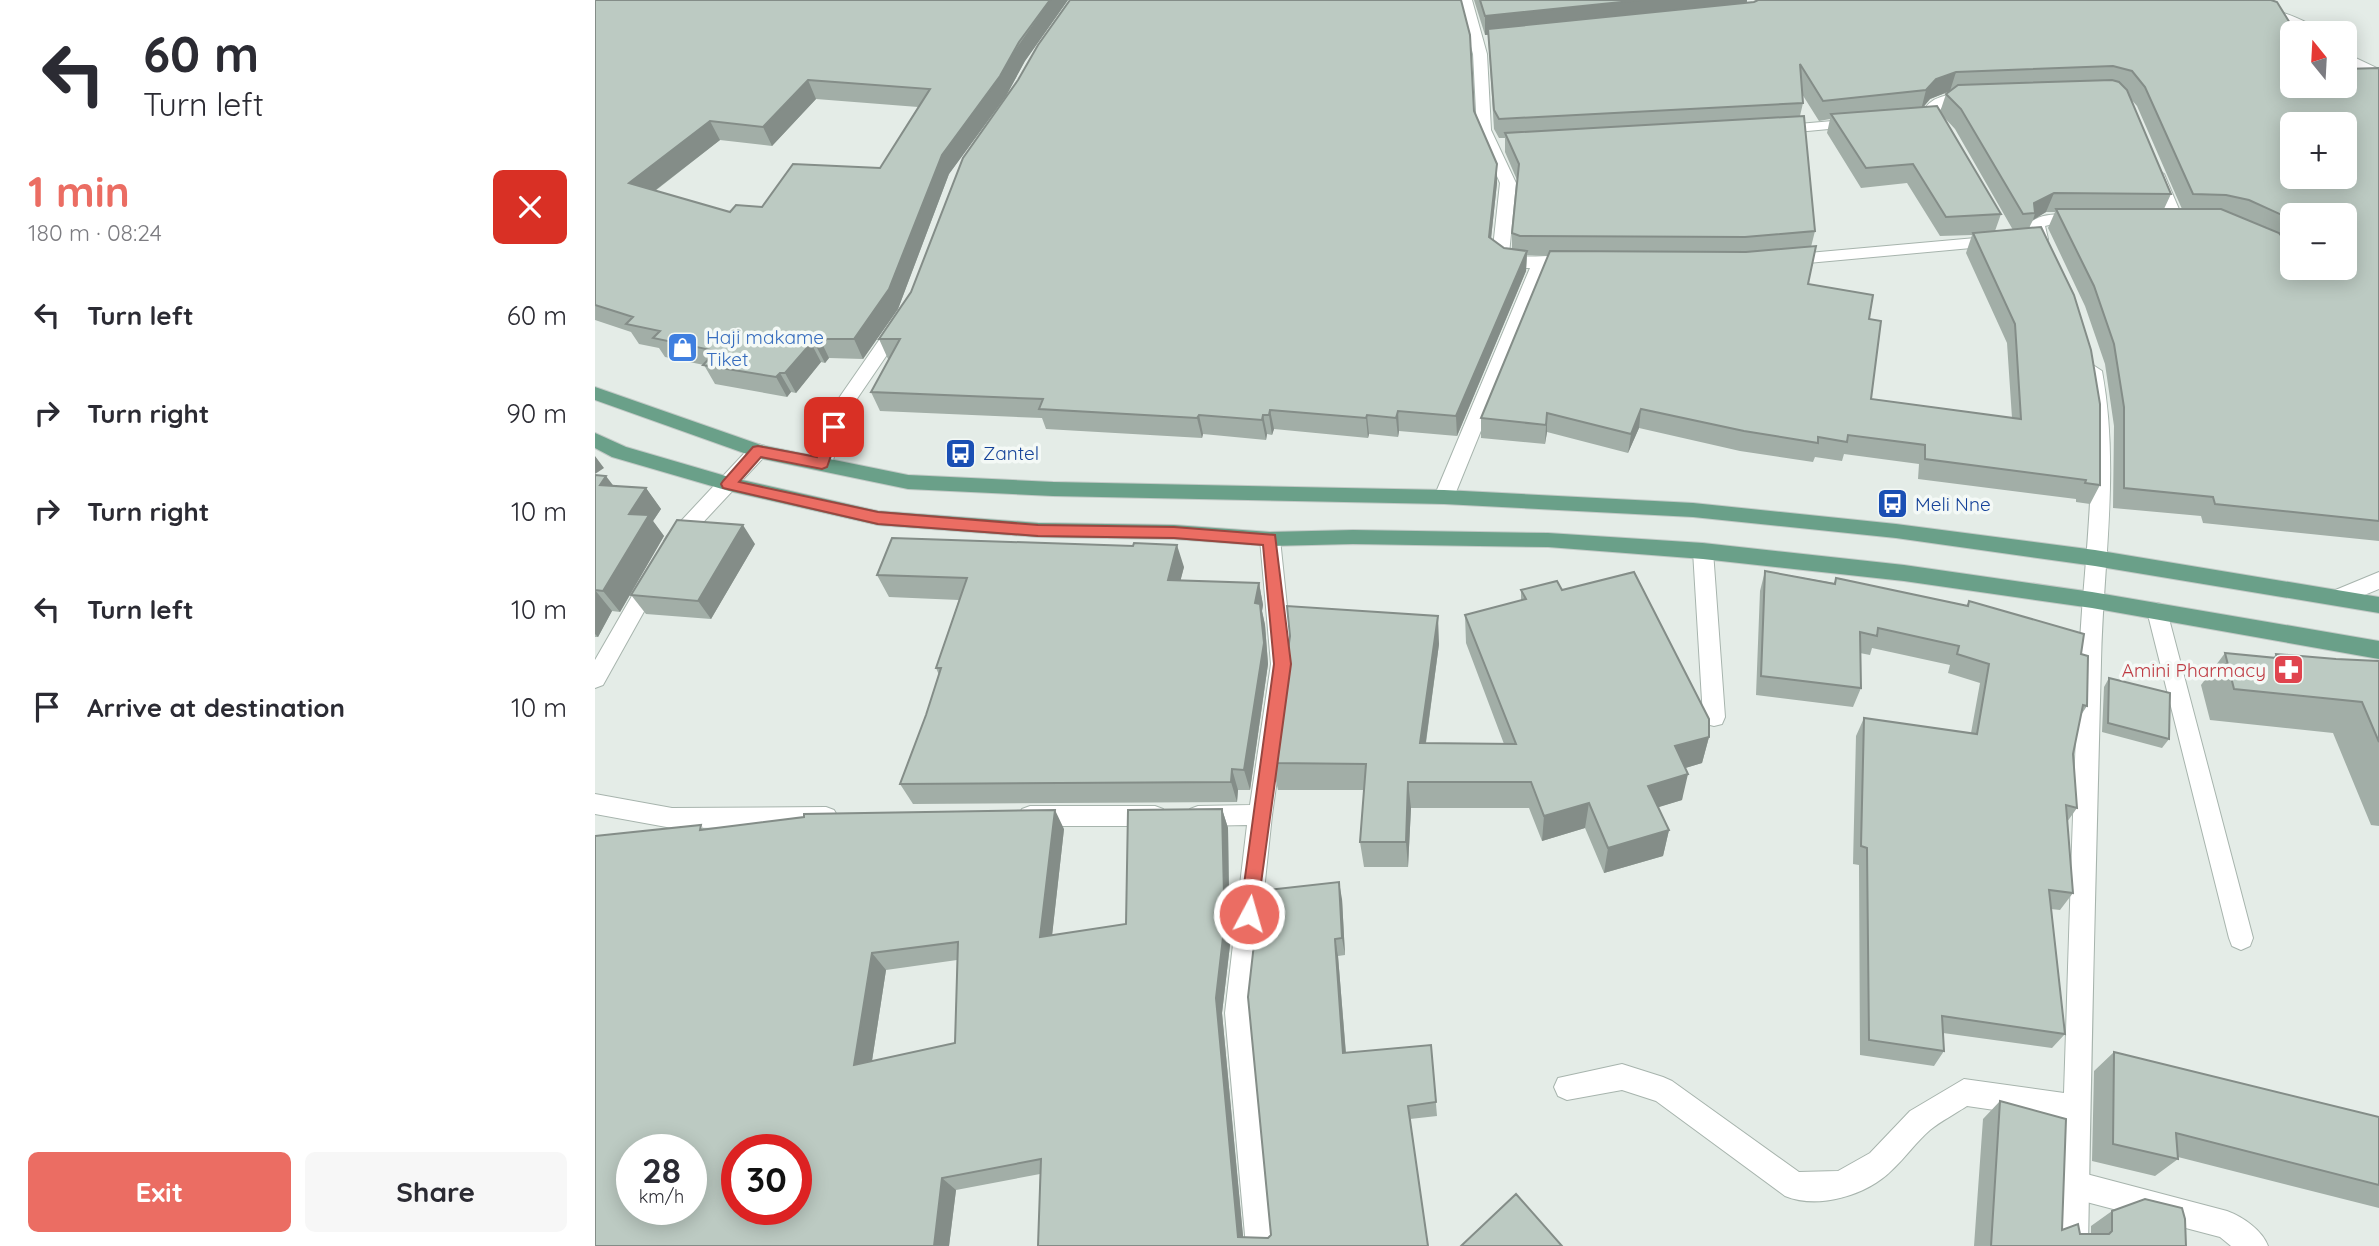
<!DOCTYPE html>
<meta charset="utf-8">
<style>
:root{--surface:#fff;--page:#f7f7f7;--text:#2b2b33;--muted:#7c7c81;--accent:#eb6d63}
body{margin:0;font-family:Quicksand,sans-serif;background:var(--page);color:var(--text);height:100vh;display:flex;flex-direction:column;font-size:26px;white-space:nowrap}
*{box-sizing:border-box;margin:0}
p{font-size:23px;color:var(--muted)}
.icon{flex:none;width:38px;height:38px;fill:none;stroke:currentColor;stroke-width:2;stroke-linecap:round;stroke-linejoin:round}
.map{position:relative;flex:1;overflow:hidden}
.details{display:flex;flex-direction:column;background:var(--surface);width:595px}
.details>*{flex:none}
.guide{background:#fff;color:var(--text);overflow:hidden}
.needle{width:46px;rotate:342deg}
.controls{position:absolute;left:1685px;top:21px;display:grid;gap:14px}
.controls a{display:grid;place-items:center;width:77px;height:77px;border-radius:10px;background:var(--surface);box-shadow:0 4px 18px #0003;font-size:35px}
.speed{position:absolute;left:21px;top:1134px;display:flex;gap:14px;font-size:35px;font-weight:700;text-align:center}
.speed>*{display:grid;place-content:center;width:91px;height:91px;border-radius:50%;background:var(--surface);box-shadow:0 4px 18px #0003;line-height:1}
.speed small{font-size:18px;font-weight:400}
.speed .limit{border:10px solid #d22;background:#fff;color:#111}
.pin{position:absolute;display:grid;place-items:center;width:60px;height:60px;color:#fff;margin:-30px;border-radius:14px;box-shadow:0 4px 10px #0006}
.me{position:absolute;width:77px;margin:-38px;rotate:6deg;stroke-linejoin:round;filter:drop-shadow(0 0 5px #0008)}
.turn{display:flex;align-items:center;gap:24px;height:147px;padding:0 28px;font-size:32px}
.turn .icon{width:91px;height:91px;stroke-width:2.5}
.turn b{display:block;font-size:49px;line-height:60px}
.round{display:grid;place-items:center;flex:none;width:74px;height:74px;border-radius:10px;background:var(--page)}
.head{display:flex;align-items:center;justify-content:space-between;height:119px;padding:0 28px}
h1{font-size:42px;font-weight:700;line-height:52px;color:var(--accent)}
.action{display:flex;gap:14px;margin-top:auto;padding:14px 28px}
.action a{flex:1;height:80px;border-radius:10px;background:var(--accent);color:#fff;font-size:28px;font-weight:700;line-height:80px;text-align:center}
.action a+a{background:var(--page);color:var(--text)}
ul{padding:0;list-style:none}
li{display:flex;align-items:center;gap:21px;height:98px;padding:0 28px}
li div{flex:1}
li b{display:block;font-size:26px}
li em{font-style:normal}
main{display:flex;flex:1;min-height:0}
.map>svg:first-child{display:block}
</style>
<main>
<section class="details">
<div class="guide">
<div class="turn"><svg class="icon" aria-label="left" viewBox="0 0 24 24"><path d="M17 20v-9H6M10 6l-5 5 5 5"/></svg><div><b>60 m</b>Turn left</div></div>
</div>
<div class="head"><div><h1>1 min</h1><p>180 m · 08:24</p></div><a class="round" style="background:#d93025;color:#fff"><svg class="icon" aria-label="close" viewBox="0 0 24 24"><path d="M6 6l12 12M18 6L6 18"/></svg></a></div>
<ul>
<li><svg class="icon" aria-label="left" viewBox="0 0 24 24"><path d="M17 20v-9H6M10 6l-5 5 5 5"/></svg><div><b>Turn left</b></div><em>60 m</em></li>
<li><svg class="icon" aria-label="right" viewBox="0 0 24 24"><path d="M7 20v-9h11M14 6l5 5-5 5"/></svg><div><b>Turn right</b></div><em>90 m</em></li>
<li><svg class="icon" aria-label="right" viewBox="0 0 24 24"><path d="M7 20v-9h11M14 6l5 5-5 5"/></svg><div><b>Turn right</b></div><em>10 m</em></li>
<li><svg class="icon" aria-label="left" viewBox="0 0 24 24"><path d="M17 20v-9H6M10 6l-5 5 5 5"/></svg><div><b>Turn left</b></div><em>10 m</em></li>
<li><svg class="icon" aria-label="arrive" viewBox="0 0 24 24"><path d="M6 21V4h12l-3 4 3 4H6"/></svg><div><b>Arrive at destination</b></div><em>10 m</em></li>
</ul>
<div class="action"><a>Exit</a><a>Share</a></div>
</section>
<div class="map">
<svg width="1784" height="1246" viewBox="0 0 1784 1246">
<rect width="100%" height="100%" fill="#e4ece7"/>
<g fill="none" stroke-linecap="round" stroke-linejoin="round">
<defs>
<path id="lane" d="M1108,543l7,3 3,5 12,166 -3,7 -8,2 -8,-2 -3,-7 -10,-166 3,-5z
M1562,603l7,2 3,6 86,327 -3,8 -9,4 -9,-4 -3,-8 -82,-327 3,-6z
M1480,1171l152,40c16,6 35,19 41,35h-37l-11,-9 -145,-38 -10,-4 -4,-10 4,-10z"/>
<path id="street" d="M863,0h14l15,54 4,76 25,53 -7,71c18,7 60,-4 71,8l-8,5 -25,1 -93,229 -3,5h-14l-3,-5 96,-229c-13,0 -29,-1 -38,-11l8,-74 -23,-53 -4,-76z
M1626,0c24,0 83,15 100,33h-16z
M1750,53l34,16v10l-34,-16z
M1376,94l5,1 2,3 -2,3 -32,4 -11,14 -5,1 -7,-4c8,-22 30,-22 50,-22z
M1261,119l5,1 2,3 -2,3 -85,8 -7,-4 7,-4z
M1561,169l8,5 20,47 -2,3h-12l-2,-3 -20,-47z
M1484,214l6,2 2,3 -2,3 -36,3 -4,1 3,13 -2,4 -6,1 -8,-5 -3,-15c12,-13 34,-9 50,-10z
M1403,236l6,1 2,4 -2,4 -218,20 -8,-5 8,-5z
M304,318l9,6 -58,85 -18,54 -3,5h-14l-3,-5 20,-55 61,-88z
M1498,365l9,6c18,97 1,193 -1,291 -5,195 -10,389 -13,584h-28l3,-126 -96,-14c-12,8 -26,15 -37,24 -14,12 -25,28 -38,40 -25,25 -73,40 -107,26l-129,-95 -34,-11 -55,10 -9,-4 -4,-9 4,-9 64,-14 41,13 9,4 127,91 39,-1 32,-18 40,-42 54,-32 100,14c5,-151 9,-302 16,-452 5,-91 20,-179 4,-270z
M163,444l7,2 2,5 -2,5 -84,90 -7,2 -7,-2 -3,-5 3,-5 84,-90z
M675,532l7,2 3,5 13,125 -21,151 -21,198 23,233h-28l-21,-233 22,-188 -49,1 -8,-3 -4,-7 4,-7 8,-3 52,-1 21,-141 -11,-125 3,-5z
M1784,572v17l-39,16 -7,-2 -3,-6 3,-6z
M56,573l7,2 3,6 -58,104 -8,3v-28l49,-85z
M0,794l77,14 154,-1 8,3 4,7 -4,7 -8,3 -154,1 -77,-14z
M435,806h125l8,3 4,7 -4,7 -8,3h-125l-8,-3 -4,-7 4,-7z"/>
<path id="primary" d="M0,387l166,58 147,30 145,7 391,8 249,13 203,21 199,26 284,47v16l-284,-47 -199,-28 -203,-21 -249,-13 -391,-8 -145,-7 -150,-31 -163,-58z
M0,433l31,14 103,30 149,34 160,12 136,2 96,7 83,-2 195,3 155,10 201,22 188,27 287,49v18l-287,-51 -188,-27 -201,-22 -155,-12 -195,-3 -83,2 -96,-7 -136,-2 -160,-12 -149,-34 -117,-34 -17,-9z"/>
</defs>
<use href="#lane" stroke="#a7b4ad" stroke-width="2"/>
<use href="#street" stroke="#a7b4ad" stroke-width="2"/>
<use href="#primary" stroke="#c2c9c6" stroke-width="2"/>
<use href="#lane" fill="#fff" fill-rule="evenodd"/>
<use href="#street" fill="#fff" fill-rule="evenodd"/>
<use href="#primary" fill="#6aa089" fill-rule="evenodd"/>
</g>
<path fill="#a2aea7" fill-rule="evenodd" d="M0,0h473l-43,61 -19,35 -57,78 -51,135 -35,50 -34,-1 -4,5 -4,-1 -25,31 -5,-1 -4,5 -72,-13 -11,-19 -39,-8 -6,-9 -20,-4 -8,-12 -36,-12zM221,99l102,8 -38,61 -118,39 -32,5 -75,-21 65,-51 52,6z
M879,0h273v3l546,83 86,-18v473l-176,-18 -2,-7 -88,-8 1,-82 -9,-62 -20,-58 -37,-78 7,-16h-9l-13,8 -4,8 71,257 -10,19 -14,-2v-3l-158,-20 1,-15 -75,-10 -2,7 -27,-4 -2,5 -73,-11 -101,-23 -11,25 -81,-21 -2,12 -64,-6v-20l67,-162 -21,-1 -1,16 -69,165 -58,-5 -1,6 -29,-3 -1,4 -94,-9 -2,6 -5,-1 -1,6 -63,-6 -1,4 -156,-9 -4,-11 -162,-7 -9,-19 18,-33h-1l-9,-20 32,-47 107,-212 456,31 23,72 -6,56 13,9 8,1v-16l5,-53 -12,-28v-14h-6l-5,-9 -6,-94h-3zM1353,92l-2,2 -6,18 -17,-5 7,-8zM1207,94l17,27 11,-2 -3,14 34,55 46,-5 33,53 32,-1 -6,18 41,90 5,75 -141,-19 -2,-80 -61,-35 3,-37 4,-16 -15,-115 3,-13zM1534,97l8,9 45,103h-18l7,-15zM1347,115l13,14 58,101 -18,1 6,-17zM1698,215l52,53h-52z
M0,475l19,11 32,2 15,21 -8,12 11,15 -44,76 -8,-1 -14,26h-3z
M160,544l-44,75 -65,-5 -15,-19z
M589,567l-4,14 79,2 4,22 -1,6 3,14 3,39 -18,126h-12l-1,12 -324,2 -13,-20 26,-69 13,-40 -3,-7 23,-68 -70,-3 -12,-22z
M1170,571l69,12 2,-5 130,28 3,-5 112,53 6,52 -6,9 -8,39 4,54 -10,14 6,71 -13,17 -9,-1 14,125 -13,14 -109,-15 1,18 -10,15 -74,-11 -1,-190 -6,-1 3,-128 8,-18 107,15 9,-50 -32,-10 2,-8 -78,-17 -2,7 -10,-2 1,35 -8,19 -97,-12 4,-104z
M926,590h41l147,147 -7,26 -17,5 -3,32 -24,7 11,23 -6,26 -59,17 -19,-45 -43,13 -13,-33h-118l-3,59h-44l-4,-25 4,-52h-86l-6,-27 167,-119 -13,99 78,1 -38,-101 -1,-28 56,-14z
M1630,653l48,5 3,-4 60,5 43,2v165l-8,-1 -38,-92 -123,-13 -9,-35z
M1514,678l60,61 -7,9 -60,-16 2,-45z
M627,809l6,19 1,69 5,14 -12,102 21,224 25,1 3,-3 71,-336 3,56 -7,1 8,97 85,-8 6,71 -27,3 18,127h-390l2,-72 -84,16 -7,56 -248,-421 3,4h360l-12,106 74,-11zM362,960l-2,83 -83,18 14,-91z
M1519,1052l265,65v91l-201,-51v2l-23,17 -63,-15 2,-90z
M1405,1101l62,129 18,4h11v-8l21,-15 74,35h-212l9,-127z"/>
<path fill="#848d88" d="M455,0h18l-43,61 -19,35 -57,78 -51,135 -35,50 -9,-20 88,-184z
M1046,0h106l-1,8 -261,27v-19z
M1361,72l-6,19 -20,8 -9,11 5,-20 10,-11z
M213,80l8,19 -44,47 -9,-19z
M115,121l10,19 -80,62 -11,-19z
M902,164v19l-8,74v-20z
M1459,193l-8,19 -13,8 2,-7 -1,-10z
M932,251l-1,20 -69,165 -1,-20z
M225,339l9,19 -4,5 -10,-19z
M216,343l10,19 -25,31 -11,-20z
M185,373l11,19 -4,5 -11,-20z
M1046,409l-2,19 -11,25 3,-19z
M675,410l4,19 -2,6 -3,-20z
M803,411l1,20 -1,6 -2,-19z
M952,413v19l-2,12 1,-19z
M604,415l4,19 -1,4 -5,-20z
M668,415l4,19 -1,6 -4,-20z
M772,415l2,19 -1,4 -2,-20z
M0,456l9,12 -9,6z
M11,476l16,21 -22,-12z
M51,488l15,21 -8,12 11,15 -44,76 -17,-21 26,-77z
M148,525l12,19 -44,75 -13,-18z
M582,545l7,22 -9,35 -7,-22z
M664,583l4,22 -1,6 3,14 3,39 -18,126 -6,-20 11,-167z
M0,590l17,21 -14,26 -3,-3z
M843,616l1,28 -17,126 -2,-27z
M1114,737l-7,26 -33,10 6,-27z
M637,769l6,21 -1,12 -6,-20z
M1093,774l-6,26 -39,12 5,-26z
M813,782l3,26 -3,59 -2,-25z
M994,803l-4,25 -43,13 2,-25z
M627,809l6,19 1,69 5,14 -12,102 22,233 -6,-9 -22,-239 8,-103z
M460,810l9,19 -14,125 -10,-17z
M1074,830l-6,26 -59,17 4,-25z
M744,882l3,17 3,56 -3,-17z
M740,939l3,17 9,112 -4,-15z
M277,953l14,17 -17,110 -15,-15z
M347,1178l14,12 -7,56h-15z"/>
<path fill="#bccac2" stroke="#848d88" stroke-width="2" fill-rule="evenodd" d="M0,0h455l-31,42 -19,34 -58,79 -53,134 -35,50h-34l-5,5 -4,-1 -26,30h-5l-4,4 -73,-12 13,-14 -63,-13 7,-7 -34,-7 7,-7 -38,-12zM213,80l122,9 -50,79 -87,-4 -31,43 -26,-2 -6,7 -101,-29 81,-62 53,6z
M475,0h391l9,35 4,76 23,53 -8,73 15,11 23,3 -71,165 -58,-5 -2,7 -29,-3 -1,3 -96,-8 -1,5h-6l-1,5 -63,-5 -2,3 -158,-9 4,-10 -172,-7 29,-53h-21l32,-47 52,-134 55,-78 20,-35z
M885,0h161l-156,16z
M1163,0h513l6,2 19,31h-3v53h52v-17l34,-1v453l-164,-17 -2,-7 -89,-9v-81l-10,-63 -20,-58 -38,-77h165l58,24 14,17v18h14l8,9 14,1 4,-5 -3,-5h15v-53h-52v5l-44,-20 -23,-5 -33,-1 -48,-107 -13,-16 -19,-5 -157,6 -20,7 -10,11 -103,11 -23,-37 3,39 -304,16 -5,-9 -6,-81 266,-27zM1698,124h52v53h-52z
M1517,80l7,2 8,8 44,104 -117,-1 -20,10 1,10 -12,1 -62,-105 -15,-15 12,-9z
M1342,106l64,108 -55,3 -33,-53 -47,4 -35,-54z
M1209,116l11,115 -70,6 -225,-1 -8,-3 7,-69 -14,-31z
M1446,227l33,68 17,55 9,54v81l-15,-2 1,-3 -161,-21v-14l-77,-10 -1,7 -29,-5v6l-74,-12 -103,-22 -10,25 -84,-21 -1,12 -65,-7 69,-167 196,1 70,-6 -8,38 65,11 -4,24 12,2 -10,78 150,20 -6,-95 -42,-91z
M0,475l11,1 -6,9 46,3 -17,26 20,1 -46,76 -8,-1z
M82,520l66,5 -45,76 -67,-6z
M297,538l241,8 1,-3 43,2 -9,35 91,3 -4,20 5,1 4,39 -20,127 -12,-1 -1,13 -331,2 26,-69 15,-47h-5l31,-90 -90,-3z
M1170,571l70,13 1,-6 132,28 1,-5 115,33 -3,20 7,2 -1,50 -4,-1 -10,49 4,54 -11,-3 7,88 -24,-3 16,144 -123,-18 2,35 -75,-11 -2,-192 -6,-2 3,-128 113,16 12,-70 -32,-10 2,-8 -81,-18 -1,8 -17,-4 1,56 -100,-12z
M1039,572l75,147v18l-34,9 13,28 -40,12 21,44 -61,18 -19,-45 -45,13 -13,-34h-123l-2,60h-46l6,-78 -94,-1 18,-127 -3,-30 151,10 -18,127 96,1 -51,-129 61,-16 -5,-9 36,-9 5,9z
M1630,653l52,5 -1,-4 60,5 43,2v81l-17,-40 -128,-13z
M1514,678l61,15 -1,46 -61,-16z
M627,809l2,86 4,-1 -12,104 22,239 30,1 3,-3 -23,-238 12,-106 79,-9 3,56 -7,1 8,114 88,-8 5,57 -28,4 20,140h-390l3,-87 -99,19 -8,68h-339v-410l106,-11 -1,5 104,-13v-3l251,-4 -15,127 86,-13 2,-114zM363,942l-3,101 -101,22 18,-112zM37,1150h59v59h-59zM142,1150h59v59h-59z
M1519,1052l265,65v68l-203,-52 2,26 -65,-15z
M1405,1101l66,18 -4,111 16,-6 2,10h29l3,-3v-20l33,-12 37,9 3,11 1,27h-195z
M921,1194l46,52h-101z"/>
<path fill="#eb6d63" stroke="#994740" stroke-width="2" d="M239,422l7,5 -14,40 -5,2 -61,-12 -22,25 139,30 160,13 136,2 101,8 16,129 -35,256 -7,3 -6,-3 -3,-6 34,-250 -11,-119 -89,-7 -136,-2 -160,-12 -155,-36 -2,-4 2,-3 30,-34 5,-1 59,11 10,-30z"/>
<defs>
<symbol id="shop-square" viewBox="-11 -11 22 22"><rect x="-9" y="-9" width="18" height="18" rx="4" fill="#3f7fe0" stroke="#f4f9f6"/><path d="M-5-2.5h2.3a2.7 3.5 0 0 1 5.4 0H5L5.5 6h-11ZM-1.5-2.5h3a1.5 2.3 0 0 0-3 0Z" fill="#fff"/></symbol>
<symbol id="bus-square" viewBox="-11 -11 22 22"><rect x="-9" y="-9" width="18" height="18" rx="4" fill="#1a4fb4" stroke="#f4f9f6"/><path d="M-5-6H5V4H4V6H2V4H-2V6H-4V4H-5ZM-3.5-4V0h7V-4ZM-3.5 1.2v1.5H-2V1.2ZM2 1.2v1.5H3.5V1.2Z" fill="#fff"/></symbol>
<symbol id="pharmacy-square" viewBox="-11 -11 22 22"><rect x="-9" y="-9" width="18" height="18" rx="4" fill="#e0444e" stroke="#f4f9f6"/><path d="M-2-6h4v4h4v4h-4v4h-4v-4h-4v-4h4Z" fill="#fff"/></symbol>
</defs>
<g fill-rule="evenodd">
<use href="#shop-square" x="70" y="330" width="35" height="35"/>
<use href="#bus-square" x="348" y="436" width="35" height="35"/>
<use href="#bus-square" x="1280" y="486" width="35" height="35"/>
<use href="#pharmacy-square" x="1676" y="652" width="35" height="35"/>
</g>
<g text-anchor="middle" stroke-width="7" stroke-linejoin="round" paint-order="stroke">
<g font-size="19" fill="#366cbe" stroke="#f4f9f6" text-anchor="start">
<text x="111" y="344">Haji makame<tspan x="111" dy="22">Tiket</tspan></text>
</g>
<g font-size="19" fill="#164399" stroke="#f4f9f6" text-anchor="start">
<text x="388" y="460">Zantel</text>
<text x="1320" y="511">Meli Nne</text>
</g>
<g font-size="19" fill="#be3a42" stroke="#f4f9f6" text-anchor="end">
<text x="1671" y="677">Amini Pharmacy</text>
</g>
</g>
</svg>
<div class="controls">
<a><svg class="needle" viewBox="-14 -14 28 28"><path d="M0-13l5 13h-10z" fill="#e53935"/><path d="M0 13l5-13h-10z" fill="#7c7c81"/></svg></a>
<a>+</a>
<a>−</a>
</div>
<div class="speed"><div>28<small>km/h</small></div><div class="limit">30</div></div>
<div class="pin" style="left:239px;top:427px;background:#d93025"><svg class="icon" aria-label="arrive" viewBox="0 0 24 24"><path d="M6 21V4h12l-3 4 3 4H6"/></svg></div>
<svg class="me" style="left:654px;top:914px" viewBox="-20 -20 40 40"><circle r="17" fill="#eb6d63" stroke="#fff" stroke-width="3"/><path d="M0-11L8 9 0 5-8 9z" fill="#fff"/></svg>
</div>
</main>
